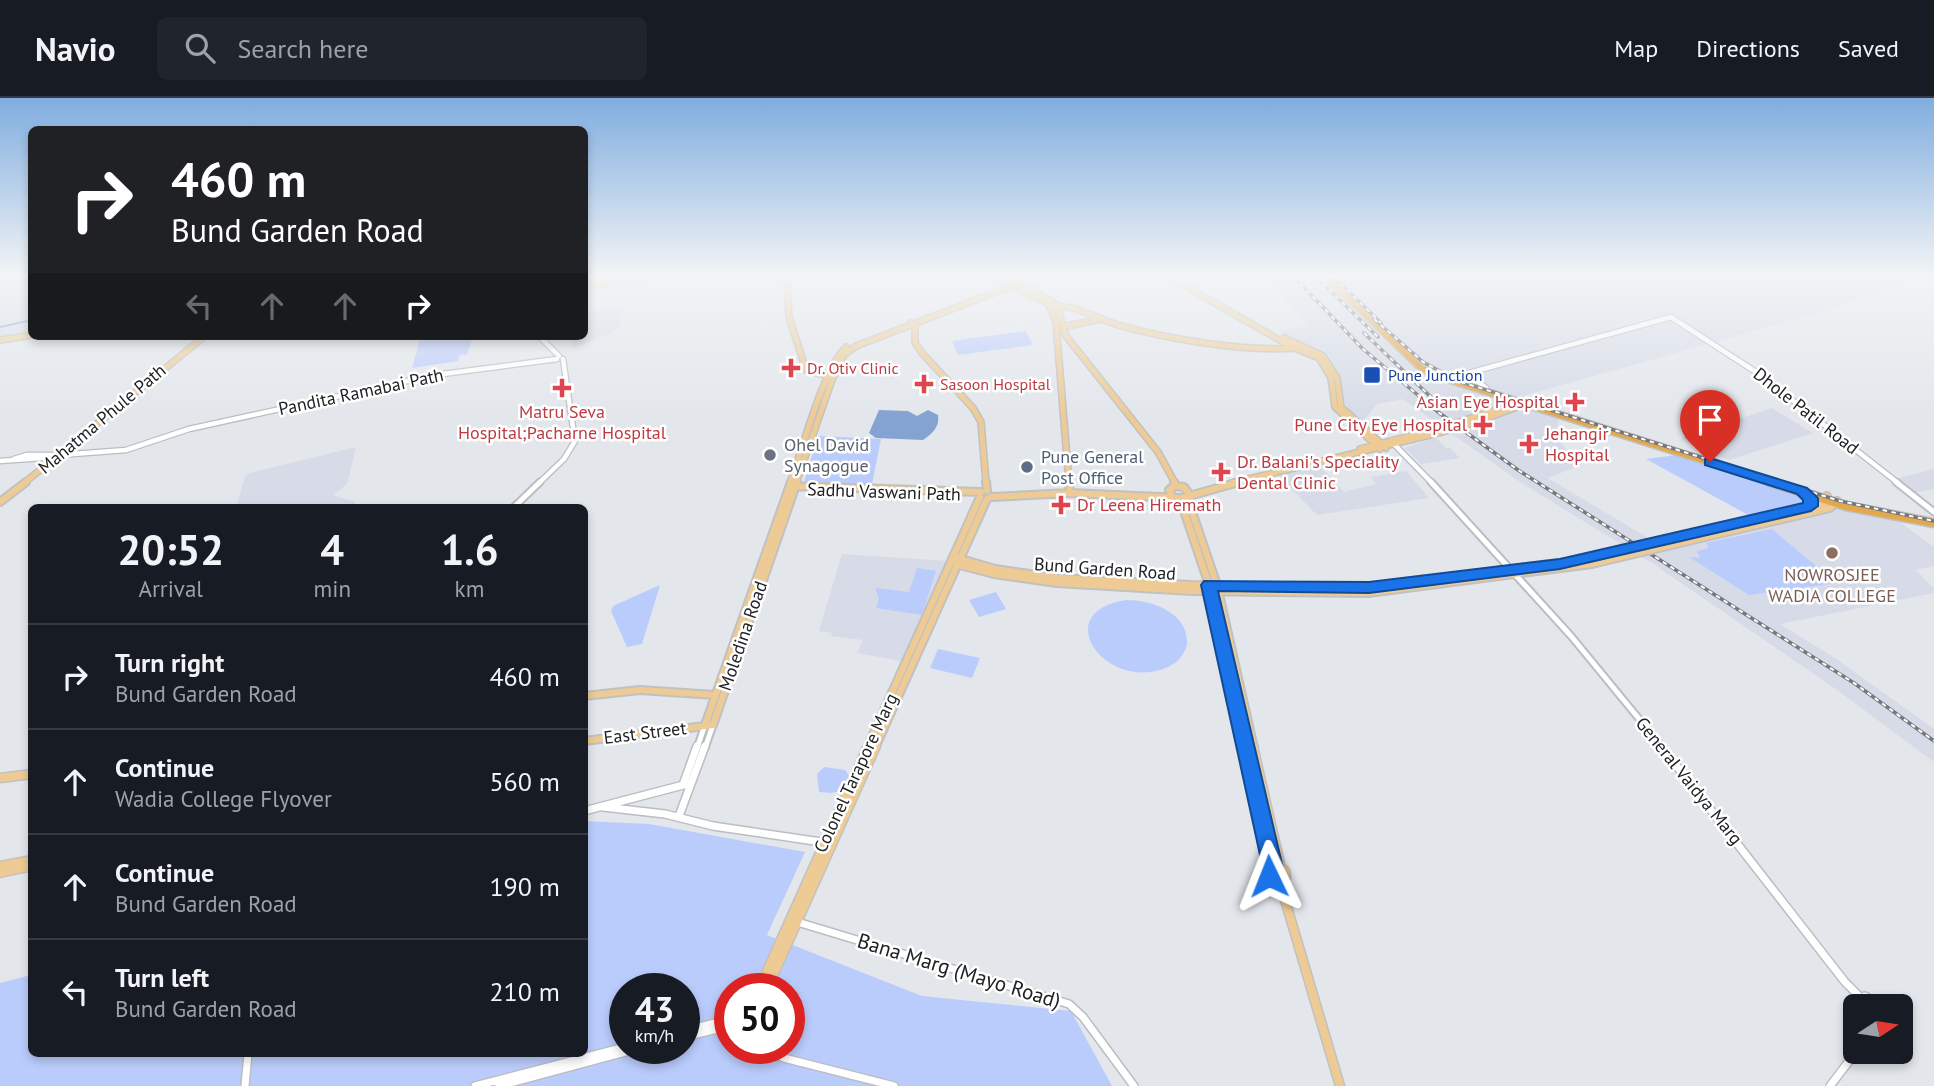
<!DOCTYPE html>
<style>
:root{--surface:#171b24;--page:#20242c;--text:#f1f3f6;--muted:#9ea1a6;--line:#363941}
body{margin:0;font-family:"PT Sans",sans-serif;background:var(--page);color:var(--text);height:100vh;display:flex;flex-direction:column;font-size:26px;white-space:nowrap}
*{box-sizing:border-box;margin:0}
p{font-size:23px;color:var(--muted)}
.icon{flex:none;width:38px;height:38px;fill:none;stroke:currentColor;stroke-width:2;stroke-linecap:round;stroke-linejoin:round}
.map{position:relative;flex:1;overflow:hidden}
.panel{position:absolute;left:28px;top:406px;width:560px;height:553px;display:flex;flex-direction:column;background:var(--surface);border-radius:10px;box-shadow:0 4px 10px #0003}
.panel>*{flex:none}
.hud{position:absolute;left:28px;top:28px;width:560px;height:214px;border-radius:10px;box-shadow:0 4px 10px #0003;background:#202124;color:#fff;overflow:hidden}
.needle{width:46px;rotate:78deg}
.controls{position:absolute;left:1843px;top:896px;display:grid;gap:14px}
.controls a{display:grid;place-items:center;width:70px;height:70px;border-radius:10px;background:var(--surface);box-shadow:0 4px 10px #0003;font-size:35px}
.speed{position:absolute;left:609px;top:875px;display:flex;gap:14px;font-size:35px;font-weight:700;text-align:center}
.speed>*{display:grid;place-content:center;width:91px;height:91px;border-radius:50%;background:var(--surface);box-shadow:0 4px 10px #0003;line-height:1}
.speed small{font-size:18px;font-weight:400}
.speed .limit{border:10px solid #d22;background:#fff;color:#111}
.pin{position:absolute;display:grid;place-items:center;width:60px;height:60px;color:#fff;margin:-72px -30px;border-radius:50% 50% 50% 0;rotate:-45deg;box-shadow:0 0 7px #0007}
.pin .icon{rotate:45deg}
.me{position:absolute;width:77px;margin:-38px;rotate:358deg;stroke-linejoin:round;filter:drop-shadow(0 0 5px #0008)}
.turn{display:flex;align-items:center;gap:24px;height:147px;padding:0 28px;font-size:32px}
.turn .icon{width:91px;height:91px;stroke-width:2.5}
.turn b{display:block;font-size:49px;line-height:60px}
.lanes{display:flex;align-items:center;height:66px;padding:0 28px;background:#0003;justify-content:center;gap:35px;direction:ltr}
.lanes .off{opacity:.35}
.eta{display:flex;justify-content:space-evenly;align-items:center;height:119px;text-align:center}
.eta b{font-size:42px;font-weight:700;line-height:49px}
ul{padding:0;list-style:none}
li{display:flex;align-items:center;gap:21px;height:105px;padding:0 28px;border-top:2px solid var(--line)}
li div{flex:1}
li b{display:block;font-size:26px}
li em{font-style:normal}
header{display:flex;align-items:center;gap:42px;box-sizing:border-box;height:98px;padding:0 35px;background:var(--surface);border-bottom:2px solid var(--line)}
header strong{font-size:33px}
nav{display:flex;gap:38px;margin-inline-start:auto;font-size:24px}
.search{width:490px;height:63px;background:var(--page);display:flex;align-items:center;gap:18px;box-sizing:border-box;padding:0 24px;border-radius:10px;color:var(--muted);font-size:26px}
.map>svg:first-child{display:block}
</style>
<header>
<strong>Navio</strong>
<div class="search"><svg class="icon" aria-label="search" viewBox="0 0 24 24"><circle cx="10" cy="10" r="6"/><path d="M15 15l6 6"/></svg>Search here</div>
<nav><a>Map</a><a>Directions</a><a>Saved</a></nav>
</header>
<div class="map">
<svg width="1934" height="988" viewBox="0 0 1934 988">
<rect width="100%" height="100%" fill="#e3e6eb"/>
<path fill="#d6dbe7" d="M31,179v55l-31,5v-9l18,-6 -18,5v-49z
M1266,179h655l-103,36 -292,82 -10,8 -50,19 60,-14 33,8 -3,20 22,30 -30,12 -14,-8 131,78 173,-40 55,9 41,30v19l-19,4 19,18v5l-154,31 55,34 99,71v33l-101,-75 -181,-124 -129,-79 -120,-85 -26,5 -15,18 -7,-5 -14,-19 -2,-25 -12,-20 -49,-22 30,-5z
M585,200h4l-2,13 32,-2 1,17 -5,5 -42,18 -2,-13h13z
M1772,310l41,25 -84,27 -33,-11 -15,-11z
M1435,339l11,11h4l10,10 -39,6 -16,-16z
M356,349l-9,37 -14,11 23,7 -6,5h-114l9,-30 5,-4z
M1318,366l26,28 32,-8 -5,-7 35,-6 23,27 -112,17 -40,-41z
M1934,371v20l-21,4 -19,-14z
M842,456l106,7 -42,101 -49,-9 6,-13 -32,-4 1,-3 -13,-2z"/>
<path fill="#baccfc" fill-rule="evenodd" d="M1026,233l7,14 -75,10 -6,-14z
M421,238h52l-6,19h-7l-2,6 -46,7z
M818,338l63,3 -10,50 -68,-3z
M1677,357l121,37 6,11 -54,13 -104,-57z
M1772,431l64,54 -87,12 -60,-38 11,1 -3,-7 12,-3 -3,-5z
M917,470l19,3 -14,44 -46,-7 3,-9 -4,-11 34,4z
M660,487l-18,59 -15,3 -16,-36 2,-5z
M996,494l10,17 -27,8 -10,-17z
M1126,502c27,0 63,13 61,45 -4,13 -13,21 -27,25 -58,17 -110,-58 -34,-70z
M938,551l42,9 -8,20 -42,-10z
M824,669l21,3 5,7 -5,13 -14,3 -12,-1 -2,-18z
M584,723l65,3 156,28 -38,83 155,61 149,15 41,75h-1112v-103l31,-8 1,79h552zM625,891h59v59h-59zM730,891h59v59h-59z"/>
<path fill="#84a3d1" d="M879,312l29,1 9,5 11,-6 10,5c2,12 -6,19 -15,25l-47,-2 -7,-5z"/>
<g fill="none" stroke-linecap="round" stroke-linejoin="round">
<path stroke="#84a3d1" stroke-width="2" d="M0,229l32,-7"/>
<defs>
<path id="minor-far2" d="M539,238l20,20
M1475,273v8l11,9
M1451,280l220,-61 88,57 139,109
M1391,343l41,42
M60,357l66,-5 63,-21 246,-54 122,-16
M14,361l13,-4h31
M0,363l56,-4
M539,385l25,-24 11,-18 -12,-82"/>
<path id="minor-far1" d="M1431,384l140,154 92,112
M1896,384l38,30
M513,410l27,-26
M697,650l8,-23
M705,650l8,-23"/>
<path id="minor" d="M1661,648l184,236 15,15
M684,684l13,-36
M603,709l62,7 48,12 115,17
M584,713l107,-28
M679,718l26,-70
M794,823l275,83 14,13 51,69
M1861,908l-2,-7 6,-3 17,10
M684,933l46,-12
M684,939l46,-11
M760,950l24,10 110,28
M245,988l3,-32
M475,988l150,-39
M499,988l141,-38
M1830,988l26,-34"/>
<path id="major-far2" d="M782,179l5,5 2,35 17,53 26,7
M1169,179l123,70 27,11 12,20 4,29 45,42
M998,181l23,4 35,21 10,32 92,116 17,31
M1011,188l38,18 7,19 13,160
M584,189l64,-10
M1051,209c25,-3 44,11 67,18 49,14 127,27 177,23
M911,225l4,2v18l7,10 51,55 8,14 5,61
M1062,229l39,-8
M1284,240l39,18 14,22 4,29 45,41
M0,242l32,-5
M1468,321l25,-8
M1473,325l44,-16 6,-6
M1360,351l77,-20
M24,385l181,-147
M790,385c13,-34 32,-112 56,-136
M796,385l36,-103 12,-25 12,-9 156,-60 15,-9
M1232,385l210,-51"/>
<path id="major-far1" d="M986,384l1,9
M1069,384l1,11
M1174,384l2,4
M791,388l190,6
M1172,398l-3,-6 5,-4 10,1 5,7
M991,399l79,-4 112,5 57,-16
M1187,399l30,88 37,163
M1180,401l29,86 37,163
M0,404l26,-20
M1696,435l128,-30 3,-7
M1701,440l129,-30 7,-7
M954,459l41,12 63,9 133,7 175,3 221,-29
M952,465l42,11 63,9 135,8 176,2 224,-29
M584,598l56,-6 75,5
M705,627l86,-243
M584,643l129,-16 84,-243
M867,650l113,-251
M875,650l112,-249"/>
<path id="major" d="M1245,648l28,122
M1253,648l28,122
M0,680l32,-4
M0,768l32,-6
M1270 777a8 8 0 1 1 16 0a8 8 0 1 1-16 0Z
M0,775l32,-7
M1280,785l60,203
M759,891l109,-243
M767,891l109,-243"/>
<path id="highway-far1" d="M1326,179l94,90 11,7 344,109"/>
<path id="highway" d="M1770,384l76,24 88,17"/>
</defs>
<use href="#minor-far2" stroke="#babdc2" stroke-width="7"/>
<use href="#minor-far1" stroke="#babdc2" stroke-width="9"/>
<use href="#minor" stroke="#babdc2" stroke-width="10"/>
<use href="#major-far2" stroke="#c1c1c1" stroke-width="8"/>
<use href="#major-far1" stroke="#c1c1c1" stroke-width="10"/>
<use href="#major" stroke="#c1c1c1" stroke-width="11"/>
<use href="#highway-far1" stroke="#c1c1c1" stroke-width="9"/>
<use href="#highway" stroke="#c1c1c1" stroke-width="11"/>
<use href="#minor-far2" stroke="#fff" stroke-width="4.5"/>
<use href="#minor-far1" stroke="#fff" stroke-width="5"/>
<use href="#minor" stroke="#fff" stroke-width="7"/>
<use href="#major-far2" stroke="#eecb94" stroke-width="5"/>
<use href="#major-far1" stroke="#eecb94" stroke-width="6"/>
<use href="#major" stroke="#eecb94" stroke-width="8"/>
<use href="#highway-far1" stroke="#e3a84c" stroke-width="6"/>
<use href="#highway" stroke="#e3a84c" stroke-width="8"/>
<defs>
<path id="rail" d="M1294,179l69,72 75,63 80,58 336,213 80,58
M1316,179l62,60
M1334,179l47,46
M1374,221l49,43 35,19 382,120 94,20
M1364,235l71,68"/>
</defs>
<use href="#rail" stroke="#76787c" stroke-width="3.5"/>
<use href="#rail" stroke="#fff" stroke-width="2" stroke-dasharray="4.5" stroke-linecap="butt"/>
<defs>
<path id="major-bridge-far1" d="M1437,331l31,-10
M1442,334l31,-9"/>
<path id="major-bridge" d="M1587,461l109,-26
M1592,466l109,-26"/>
</defs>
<use href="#major-bridge-far1" stroke="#c1c1c1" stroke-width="8" stroke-linecap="butt"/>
<use href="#major-bridge" stroke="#c1c1c1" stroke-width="10" stroke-linecap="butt"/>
<use href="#major-bridge-far1" stroke="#eecb94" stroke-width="5"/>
<use href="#major-bridge" stroke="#eecb94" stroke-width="6"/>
</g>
<linearGradient id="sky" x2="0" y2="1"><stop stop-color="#80addf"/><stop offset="0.56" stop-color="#f2f4f6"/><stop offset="1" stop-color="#f2f4f6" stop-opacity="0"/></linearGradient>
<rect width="1934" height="317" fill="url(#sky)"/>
<path fill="#1a73e8" stroke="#114b97" stroke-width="2" d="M1710,360l97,30 11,10v8l-7,5 -251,58 -191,24 -151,-2 65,277 -7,15 -7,2 -7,-2 -3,-7 3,-12 -61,-279 3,-4 165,1 191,-23 243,-56v-3l-6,-6 -92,-29v-6z"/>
<g fill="#e0444e" stroke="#fff" stroke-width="2.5">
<path d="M787.5 259.5h7v7h7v7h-7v7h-7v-7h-7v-7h7z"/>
<path d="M920.5 275.5h7v7h7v7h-7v7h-7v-7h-7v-7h7z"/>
<path d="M558.5 279.5h7v7h7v7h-7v7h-7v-7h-7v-7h7z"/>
<path d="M1571.5 293.5h7v7h7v7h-7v7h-7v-7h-7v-7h7z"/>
<path d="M1479.5 316.5h7v7h7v7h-7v7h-7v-7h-7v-7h7z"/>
<path d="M1525.5 335.5h7v7h7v7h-7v7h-7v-7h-7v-7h7z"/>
<path d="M1217.5 363.5h7v7h7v7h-7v7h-7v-7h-7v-7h7z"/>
<path d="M1057.5 396.5h7v7h7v7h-7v7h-7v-7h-7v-7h7z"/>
</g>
<rect fill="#1a4fb4" stroke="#fff" stroke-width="2.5" x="1363" y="268" width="18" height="18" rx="3.5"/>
<circle fill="#6b7280" stroke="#fff" stroke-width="2.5" cx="770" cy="357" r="7"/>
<circle fill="#5c6f8a" stroke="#fff" stroke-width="2.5" cx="1027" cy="369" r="7"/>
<circle fill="#8d6e63" stroke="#fff" stroke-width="2.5" cx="1832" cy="455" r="7"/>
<g text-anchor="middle" stroke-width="5" stroke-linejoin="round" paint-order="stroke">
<g font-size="16" fill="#be3a42" stroke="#fff" text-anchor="start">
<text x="807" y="276">Dr. Otiv Clinic</text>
<text x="940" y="292">Sasoon Hospital</text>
</g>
<g font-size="16" fill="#164399" stroke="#fff" text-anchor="start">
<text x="1388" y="283">Pune Junction</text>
</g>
<g font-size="18" fill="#202123" stroke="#fff">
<text transform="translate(361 294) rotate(-12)" y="6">Pandita Ramabai Path</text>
<text transform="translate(1806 313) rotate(38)" y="6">Dhole Patil Road</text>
<text transform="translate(102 321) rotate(-40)" y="6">Mahatma Phule Path</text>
<text transform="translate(884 394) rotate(2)" y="6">Sadhu Vaswani Path</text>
<text transform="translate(1105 471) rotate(4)" y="6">Bund Garden Road</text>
<text transform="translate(743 538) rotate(-71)" y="6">Moledina Road</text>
<text transform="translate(645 635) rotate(-7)" y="6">East Street</text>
<text transform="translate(856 675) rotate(-65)" y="6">Colonel Tarapore Marg</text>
<text transform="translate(1689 683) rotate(51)" y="6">General Vaidya Marg</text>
</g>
<g font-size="18" fill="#be3a42" stroke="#fff" text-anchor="start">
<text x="1559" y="310" text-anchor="end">Asian Eye Hospital</text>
<text x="562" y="320" text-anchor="middle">Matru Seva<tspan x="562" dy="21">Hospital;Pacharne Hospital</tspan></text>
<text x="1467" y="333" text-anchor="end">Pune City Eye Hospital</text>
<text x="1545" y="342">Jehangir<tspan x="1545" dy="21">Hospital</tspan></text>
<text x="1237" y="370">Dr. Balani's Speciality<tspan x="1237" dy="21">Dental Clinic</tspan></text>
<text x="1077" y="413">Dr Leena Hiremath</text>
</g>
<g font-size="18" fill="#5b616d" stroke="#fff" text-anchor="start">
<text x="784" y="353">Ohel David<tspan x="784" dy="21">Synagogue</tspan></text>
</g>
<g font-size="18" fill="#4e5e75" stroke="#fff" text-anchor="start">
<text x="1041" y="365">Pune General<tspan x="1041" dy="21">Post Office</tspan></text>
</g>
<g font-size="18" fill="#785e54" stroke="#fff">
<text x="1832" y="483">NOWROSJEE<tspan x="1832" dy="21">WADIA COLLEGE</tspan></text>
</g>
<g font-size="21" fill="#202123" stroke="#fff">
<text transform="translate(959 873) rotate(17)" y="7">Bana Marg (Mayo Road)</text>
</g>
</g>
</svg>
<div class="controls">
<a><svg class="needle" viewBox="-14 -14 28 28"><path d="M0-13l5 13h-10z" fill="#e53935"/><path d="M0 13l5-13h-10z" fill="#9ea1a6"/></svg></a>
</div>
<div class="speed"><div>43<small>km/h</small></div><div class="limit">50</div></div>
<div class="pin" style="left:1710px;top:364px;background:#d93025"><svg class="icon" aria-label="arrive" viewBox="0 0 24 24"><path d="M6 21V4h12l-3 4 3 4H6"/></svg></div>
<svg class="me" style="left:1269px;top:778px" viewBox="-20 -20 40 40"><path d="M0-17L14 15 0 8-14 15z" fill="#1a73e8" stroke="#fff" stroke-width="4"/></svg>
<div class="hud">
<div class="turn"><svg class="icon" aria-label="right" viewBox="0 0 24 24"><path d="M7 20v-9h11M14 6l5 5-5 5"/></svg><div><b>460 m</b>Bund Garden Road</div></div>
<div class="lanes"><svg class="icon off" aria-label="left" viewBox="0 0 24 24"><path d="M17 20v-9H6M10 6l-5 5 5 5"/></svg><svg class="icon off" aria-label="ahead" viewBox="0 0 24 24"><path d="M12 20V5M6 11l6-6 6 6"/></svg><svg class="icon off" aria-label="ahead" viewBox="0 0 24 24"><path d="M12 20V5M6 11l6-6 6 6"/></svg><svg class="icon" aria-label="right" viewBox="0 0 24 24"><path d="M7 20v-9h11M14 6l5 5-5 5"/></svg></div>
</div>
<section class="panel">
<div class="eta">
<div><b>20:52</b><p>Arrival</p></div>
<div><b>4</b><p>min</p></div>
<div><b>1.6</b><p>km</p></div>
</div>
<ul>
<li><svg class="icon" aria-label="right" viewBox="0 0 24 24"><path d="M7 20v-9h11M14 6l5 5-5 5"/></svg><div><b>Turn right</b><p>Bund Garden Road</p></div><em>460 m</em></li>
<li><svg class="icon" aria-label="ahead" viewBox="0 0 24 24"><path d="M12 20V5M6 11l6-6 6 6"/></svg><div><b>Continue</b><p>Wadia College Flyover</p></div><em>560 m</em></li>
<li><svg class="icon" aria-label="ahead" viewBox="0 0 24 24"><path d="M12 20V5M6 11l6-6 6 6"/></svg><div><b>Continue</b><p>Bund Garden Road</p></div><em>190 m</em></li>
<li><svg class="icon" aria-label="left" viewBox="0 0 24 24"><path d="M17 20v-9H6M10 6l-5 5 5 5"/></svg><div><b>Turn left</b><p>Bund Garden Road</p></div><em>210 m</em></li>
</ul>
</section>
</div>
